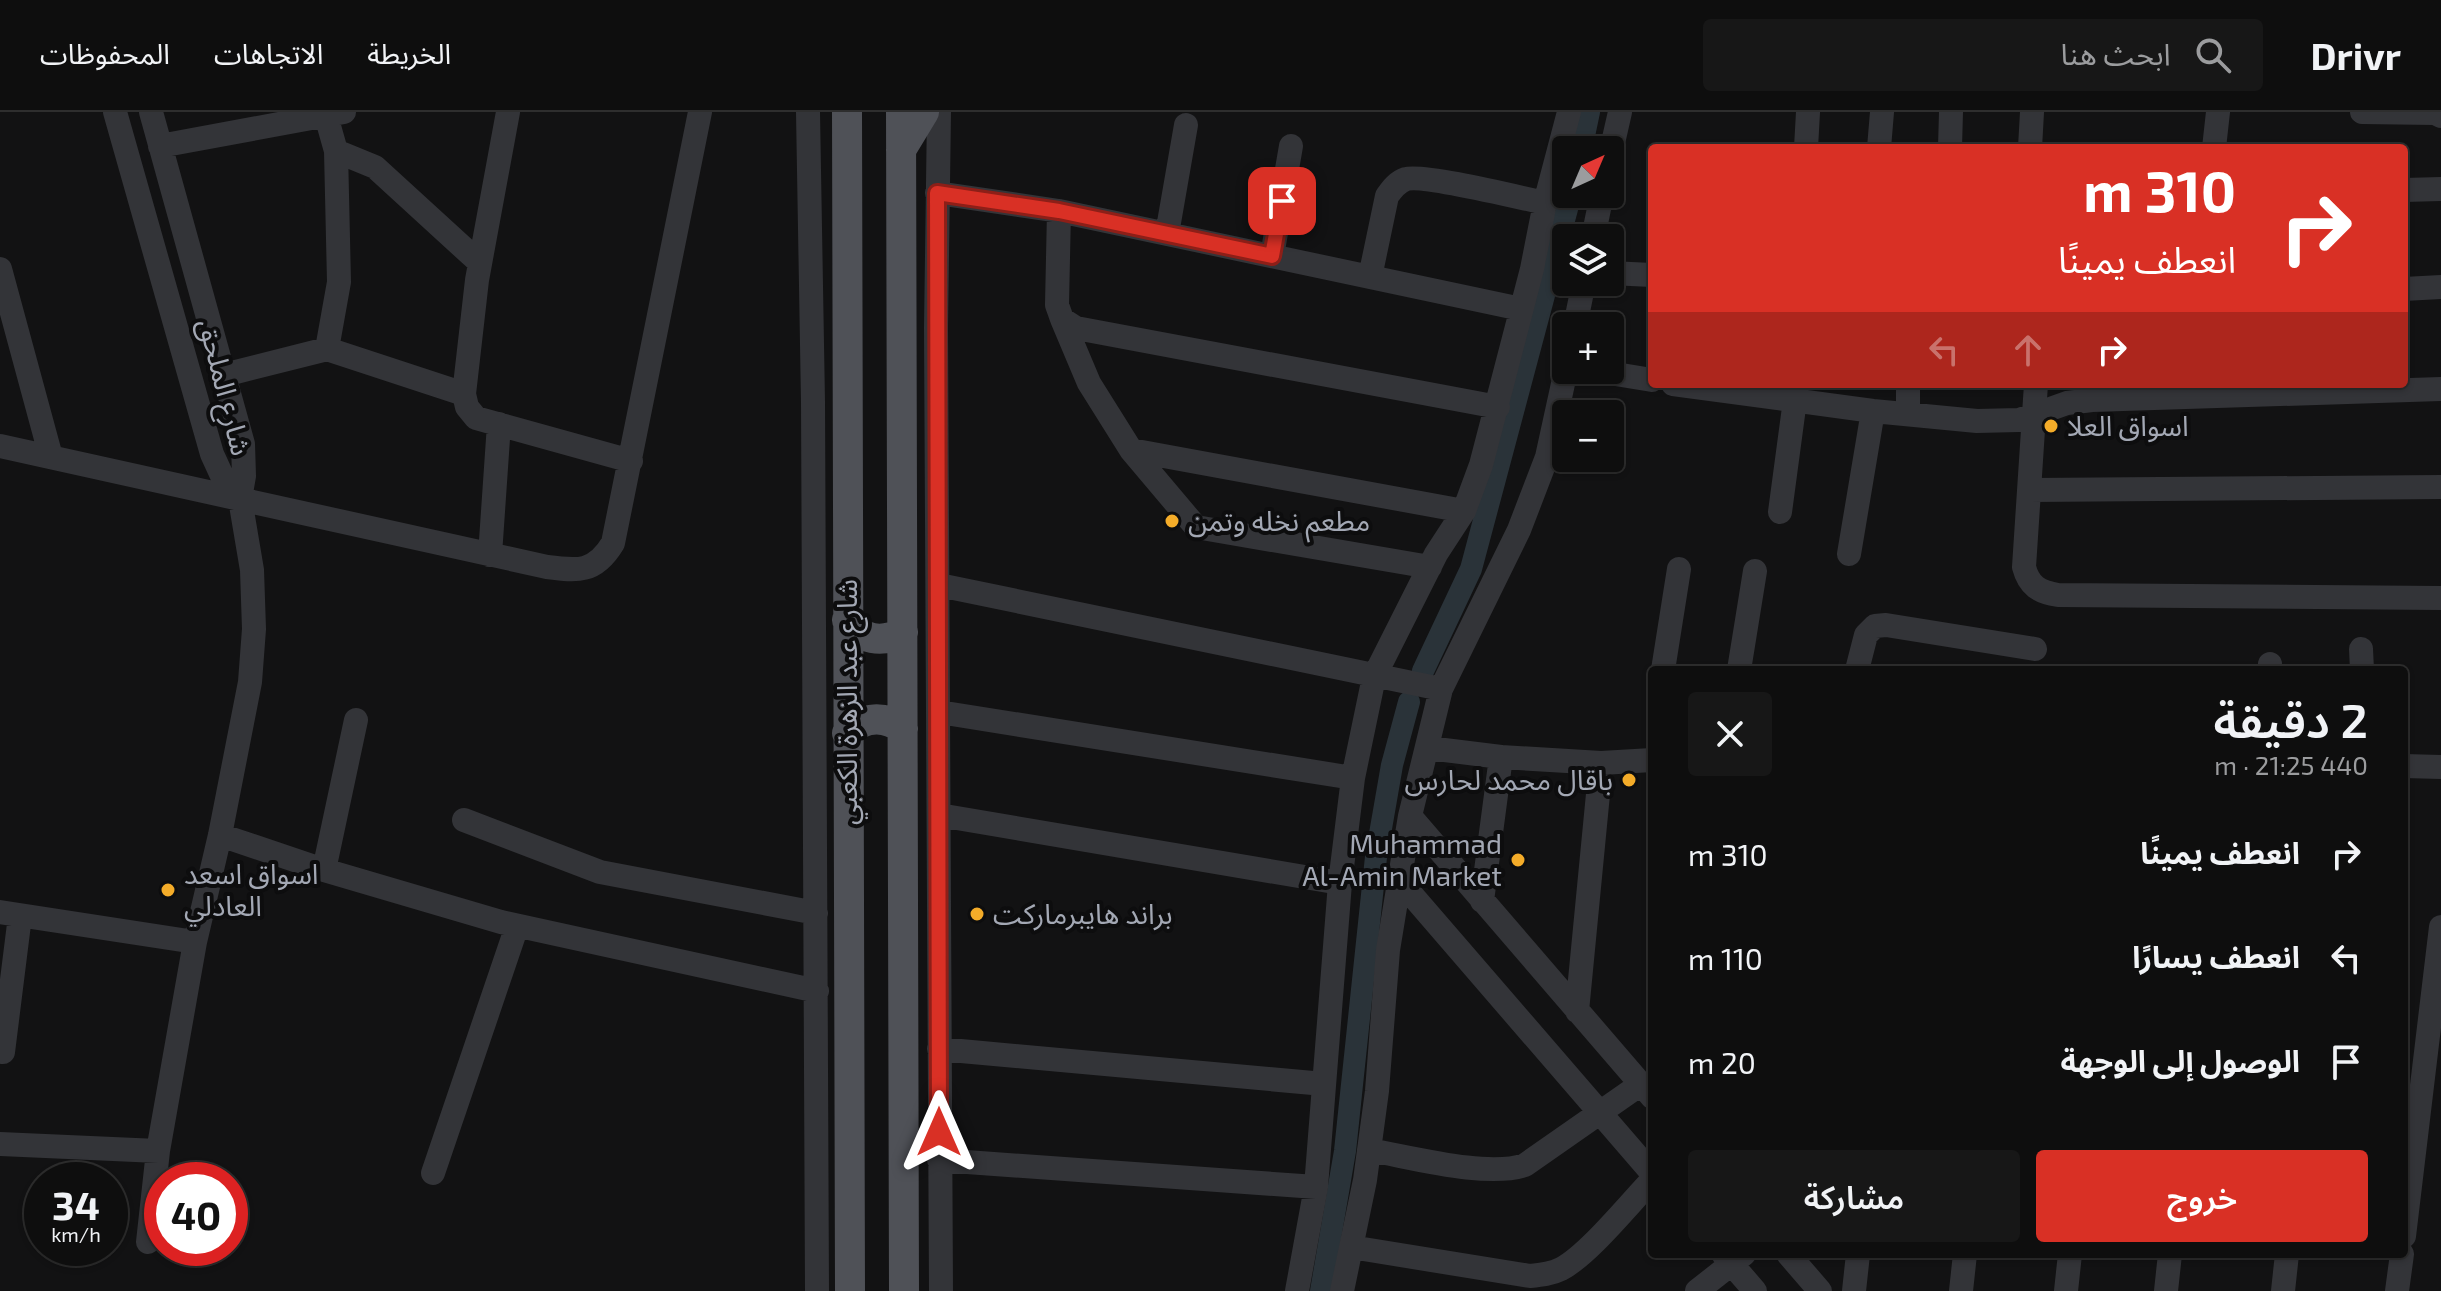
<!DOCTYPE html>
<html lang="ar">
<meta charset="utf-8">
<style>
:root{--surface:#0e0e0e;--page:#171717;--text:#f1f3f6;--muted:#9b9c9e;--line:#2e2e2e;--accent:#d93025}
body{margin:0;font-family:"Exo 2","Noto Sans Arabic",sans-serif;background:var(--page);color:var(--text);direction:rtl;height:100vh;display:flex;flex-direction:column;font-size:30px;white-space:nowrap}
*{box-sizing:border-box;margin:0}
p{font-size:26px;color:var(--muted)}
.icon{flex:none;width:44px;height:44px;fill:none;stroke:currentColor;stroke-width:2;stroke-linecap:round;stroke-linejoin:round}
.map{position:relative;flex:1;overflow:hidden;direction:ltr}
.side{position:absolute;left:1648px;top:554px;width:760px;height:592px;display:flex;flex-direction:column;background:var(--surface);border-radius:8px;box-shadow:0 2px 6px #0004,0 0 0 2px var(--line);direction:rtl}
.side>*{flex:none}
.hud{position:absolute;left:1648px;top:32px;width:760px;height:244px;border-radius:8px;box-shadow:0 2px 6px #0004,0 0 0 2px var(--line);direction:rtl;background:#d93025;color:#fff;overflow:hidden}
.needle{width:52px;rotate:44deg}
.fabs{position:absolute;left:1552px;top:24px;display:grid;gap:16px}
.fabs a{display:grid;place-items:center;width:72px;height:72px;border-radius:8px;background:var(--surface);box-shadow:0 2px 6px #0004,0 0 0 2px var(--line);font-size:40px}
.speed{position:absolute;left:24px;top:1050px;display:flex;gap:16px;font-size:40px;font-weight:700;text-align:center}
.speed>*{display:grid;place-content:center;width:104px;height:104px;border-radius:50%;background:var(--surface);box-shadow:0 2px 6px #0004,0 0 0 2px var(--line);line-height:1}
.speed small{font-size:20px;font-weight:400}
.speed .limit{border:12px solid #d22;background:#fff;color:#111}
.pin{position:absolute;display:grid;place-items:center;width:68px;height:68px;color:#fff;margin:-34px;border-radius:16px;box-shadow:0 4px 12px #0006}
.me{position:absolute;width:88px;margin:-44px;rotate:0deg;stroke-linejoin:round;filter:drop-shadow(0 0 6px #0008)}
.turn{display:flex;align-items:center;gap:28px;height:168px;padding:0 40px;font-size:36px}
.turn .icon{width:104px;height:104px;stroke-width:2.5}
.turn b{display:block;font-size:56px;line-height:68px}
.lanes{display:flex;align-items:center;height:76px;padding:0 40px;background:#0003;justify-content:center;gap:40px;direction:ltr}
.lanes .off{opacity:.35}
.round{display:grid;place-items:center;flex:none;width:84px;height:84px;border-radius:8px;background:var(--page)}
.head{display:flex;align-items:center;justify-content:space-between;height:136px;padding:0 40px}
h1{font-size:48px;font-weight:600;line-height:60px}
.action{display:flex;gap:16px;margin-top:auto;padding:16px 40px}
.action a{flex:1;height:92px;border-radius:8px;background:var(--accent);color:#fff;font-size:32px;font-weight:600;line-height:92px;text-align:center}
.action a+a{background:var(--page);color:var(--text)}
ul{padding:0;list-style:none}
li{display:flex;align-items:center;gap:24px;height:104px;padding:0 40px}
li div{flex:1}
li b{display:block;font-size:30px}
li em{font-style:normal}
header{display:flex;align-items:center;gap:48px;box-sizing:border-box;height:112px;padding:0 40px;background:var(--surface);border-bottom:2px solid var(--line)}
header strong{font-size:38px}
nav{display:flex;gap:44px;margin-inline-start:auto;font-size:28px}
.search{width:560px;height:72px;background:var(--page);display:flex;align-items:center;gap:20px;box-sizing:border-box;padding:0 28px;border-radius:8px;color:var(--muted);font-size:30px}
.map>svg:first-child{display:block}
</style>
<header>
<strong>Drivr</strong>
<div class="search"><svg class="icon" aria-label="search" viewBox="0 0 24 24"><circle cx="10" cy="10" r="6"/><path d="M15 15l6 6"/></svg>ابحث هنا</div>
<nav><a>الخريطة</a><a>الاتجاهات</a><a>المحفوظات</a></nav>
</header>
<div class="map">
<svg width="2441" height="1179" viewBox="0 0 2441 1179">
<rect width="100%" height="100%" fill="#121213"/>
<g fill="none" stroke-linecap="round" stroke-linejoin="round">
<path stroke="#2a3339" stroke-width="22" d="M1581,38l8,-38
M1423,559l48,-102 100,-375
M1321,1179l24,-140 31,-294 16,-92 17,-63"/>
<path stroke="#333438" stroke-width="24" d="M115,0l97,342 11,24 17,21
M325,0l11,39 3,131 -12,67
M508,0l-31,168 -13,114 3,13 9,11 155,43
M808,0l5,290 4,889
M939,0l-3,216 5,963
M2362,0l73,1 6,3
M160,34l184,-34
M1806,36l2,-36
M1879,36l3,-36
M1950,36l1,-36
M2030,36l2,-36
M2214,36l4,-36
M336,39l39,16 105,96
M1610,44l10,-44
M2404,78l37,-1
M937,81l122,18 462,98
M1059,99l-2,94 5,14 14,9 422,79
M1167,122l19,-109
M1593,126l9,-44
M1272,144l19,-110
M0,157l51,188
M1610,161l42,2
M1370,165l17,-81c5,-7 10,-14 19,-17 18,-5 115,19 139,24
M2404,177l37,-2
M1062,207l27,64 42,67 65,77 234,40
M1575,214l9,-44
M1591,258l61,10
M224,263l103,-26 137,45
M1673,272l200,27 104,10 42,-1 48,-17 25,-3 349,-11
M2036,272l-12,183c5,19 15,25 34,28l383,3
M1908,301v-29
M0,334l547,121c31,4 48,6 66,-24l87,-431
M1131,338l333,61
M2030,378l411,-3
M1780,400l15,-112
M1849,442l24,-143
M490,443l9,-131
M939,473l502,104
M2361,537l1,21
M2270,552v6
M1663,558l16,-101
M1739,558l16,-99
M1857,558l9,-35 9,-9 11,-1 149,24
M939,600l414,66
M1428,636l73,9 100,6 51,-3
M2404,654l37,1
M939,703l401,68
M1410,704l242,281
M464,708l136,52 216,41
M220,723l104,35 177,52 316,69
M324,758l32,-150
M1399,768l253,293
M1482,789l19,-144
M0,800l195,30
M1577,899l24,-248
M939,937l385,35
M3,940l17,-136
M0,1032l158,7
M1369,1038c42,7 118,28 156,15l116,-81
M939,1048l377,27
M433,1061l84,-247
M2404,1124l37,-309
M148,1130l10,-91 37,-209 25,-107 30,-153 4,-53 -2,-59 -12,-71 4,-23 -1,-32 -92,-332
M1351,1135l179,29c11,-1 21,-2 31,-7 27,-14 68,-65 91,-89
M1723,1142l32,37
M1788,1142l32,37
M1297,1179l19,-104 24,-304 13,-105 21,-101 62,-123 28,-43 17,-46 51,-196 13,-66 24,-91
M1342,1179l23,-111 12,-89 11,-141 22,-134 31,-127 78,-159 28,-73 19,-87
M1697,1179l47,-37
M1854,1179l4,-37
M1961,1179l4,-37
M2066,1179l4,-37
M2166,1179l4,-37
M2283,1179l4,-37
M2397,1179l5,-37"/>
<path stroke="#4f5157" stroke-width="30" d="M847,0l3,1179
M901,0l3,1179
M901,38l23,-38
M847,508c15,20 34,24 56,12
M847,621c17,-17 37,-18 56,-4"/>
</g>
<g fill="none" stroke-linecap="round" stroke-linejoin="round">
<defs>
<path id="route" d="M939,1020l-2,-939 122,18 213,45 10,-55"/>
</defs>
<use href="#route" stroke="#8d1f18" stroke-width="20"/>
<use href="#route" stroke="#d93025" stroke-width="14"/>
</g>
<g fill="#f4ac29" stroke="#0d0d0e" stroke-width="3">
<circle cx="2051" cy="314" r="8"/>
<circle cx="1172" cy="409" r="8"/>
<circle cx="1629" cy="668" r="8"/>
<circle cx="1518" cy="748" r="8"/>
<circle cx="168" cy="778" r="8"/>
<circle cx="977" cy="802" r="8"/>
</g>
<g text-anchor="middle" stroke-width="8" stroke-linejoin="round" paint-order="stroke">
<g font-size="28" fill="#a3a8b4" stroke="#0d0d0e">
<text transform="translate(225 275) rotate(76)" y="10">شارع الملحق</text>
<text transform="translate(847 590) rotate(-90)" y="10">شارع عبد الزهرة الكعبي</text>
</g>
<g font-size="28" fill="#a3a8b4" stroke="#0d0d0e" text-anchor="start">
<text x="2067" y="324">اسواق العلا</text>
<text x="1188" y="419">مطعم نخله وتمن</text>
<text x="1613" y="678" text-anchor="end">باقال محمد لحارس</text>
<text x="1502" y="742" text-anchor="end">Muhammad<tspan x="1502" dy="32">Al-Amin Market</tspan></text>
<text x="184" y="772">اسواق اسعد<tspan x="184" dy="32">العادلي</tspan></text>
<text x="993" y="812">براند هايبرماركت</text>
</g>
</g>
</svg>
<div class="fabs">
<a><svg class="needle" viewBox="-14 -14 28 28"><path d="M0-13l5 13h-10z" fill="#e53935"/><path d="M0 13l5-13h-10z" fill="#9b9c9e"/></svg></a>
<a><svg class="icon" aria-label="layers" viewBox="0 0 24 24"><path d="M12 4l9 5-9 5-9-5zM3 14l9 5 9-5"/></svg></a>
<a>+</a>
<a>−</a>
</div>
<div class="speed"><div>34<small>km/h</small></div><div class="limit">40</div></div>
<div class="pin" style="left:1282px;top:89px;background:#d93025"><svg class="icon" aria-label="arrive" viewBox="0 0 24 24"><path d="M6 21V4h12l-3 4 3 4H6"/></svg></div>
<svg class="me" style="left:939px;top:1020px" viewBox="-20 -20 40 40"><path d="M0-17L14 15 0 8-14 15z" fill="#d93025" stroke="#fff" stroke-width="4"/></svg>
<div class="hud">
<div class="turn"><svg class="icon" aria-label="right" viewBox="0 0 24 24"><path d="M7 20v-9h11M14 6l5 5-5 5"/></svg><div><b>310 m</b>انعطف يمينًا</div></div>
<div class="lanes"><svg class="icon off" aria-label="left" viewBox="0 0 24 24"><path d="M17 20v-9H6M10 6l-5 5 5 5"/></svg><svg class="icon off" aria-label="ahead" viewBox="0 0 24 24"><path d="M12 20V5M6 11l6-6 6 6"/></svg><svg class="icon" aria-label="right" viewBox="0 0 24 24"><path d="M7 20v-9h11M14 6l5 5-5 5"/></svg></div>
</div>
<section class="side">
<div class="head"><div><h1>2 دقيقة</h1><p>440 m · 21:25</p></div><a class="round"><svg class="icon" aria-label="close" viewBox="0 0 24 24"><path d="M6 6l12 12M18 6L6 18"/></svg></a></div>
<ul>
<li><svg class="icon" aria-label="right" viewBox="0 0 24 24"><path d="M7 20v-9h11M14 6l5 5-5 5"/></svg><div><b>انعطف يمينًا</b></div><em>310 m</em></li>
<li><svg class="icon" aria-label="left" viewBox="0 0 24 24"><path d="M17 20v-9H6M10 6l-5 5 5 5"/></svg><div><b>انعطف يسارًا</b></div><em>110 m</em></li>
<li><svg class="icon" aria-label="arrive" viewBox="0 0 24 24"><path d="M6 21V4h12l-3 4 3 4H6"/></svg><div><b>الوصول إلى الوجهة</b></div><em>20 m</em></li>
</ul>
<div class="action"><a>خروج</a><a>مشاركة</a></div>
</section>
</div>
